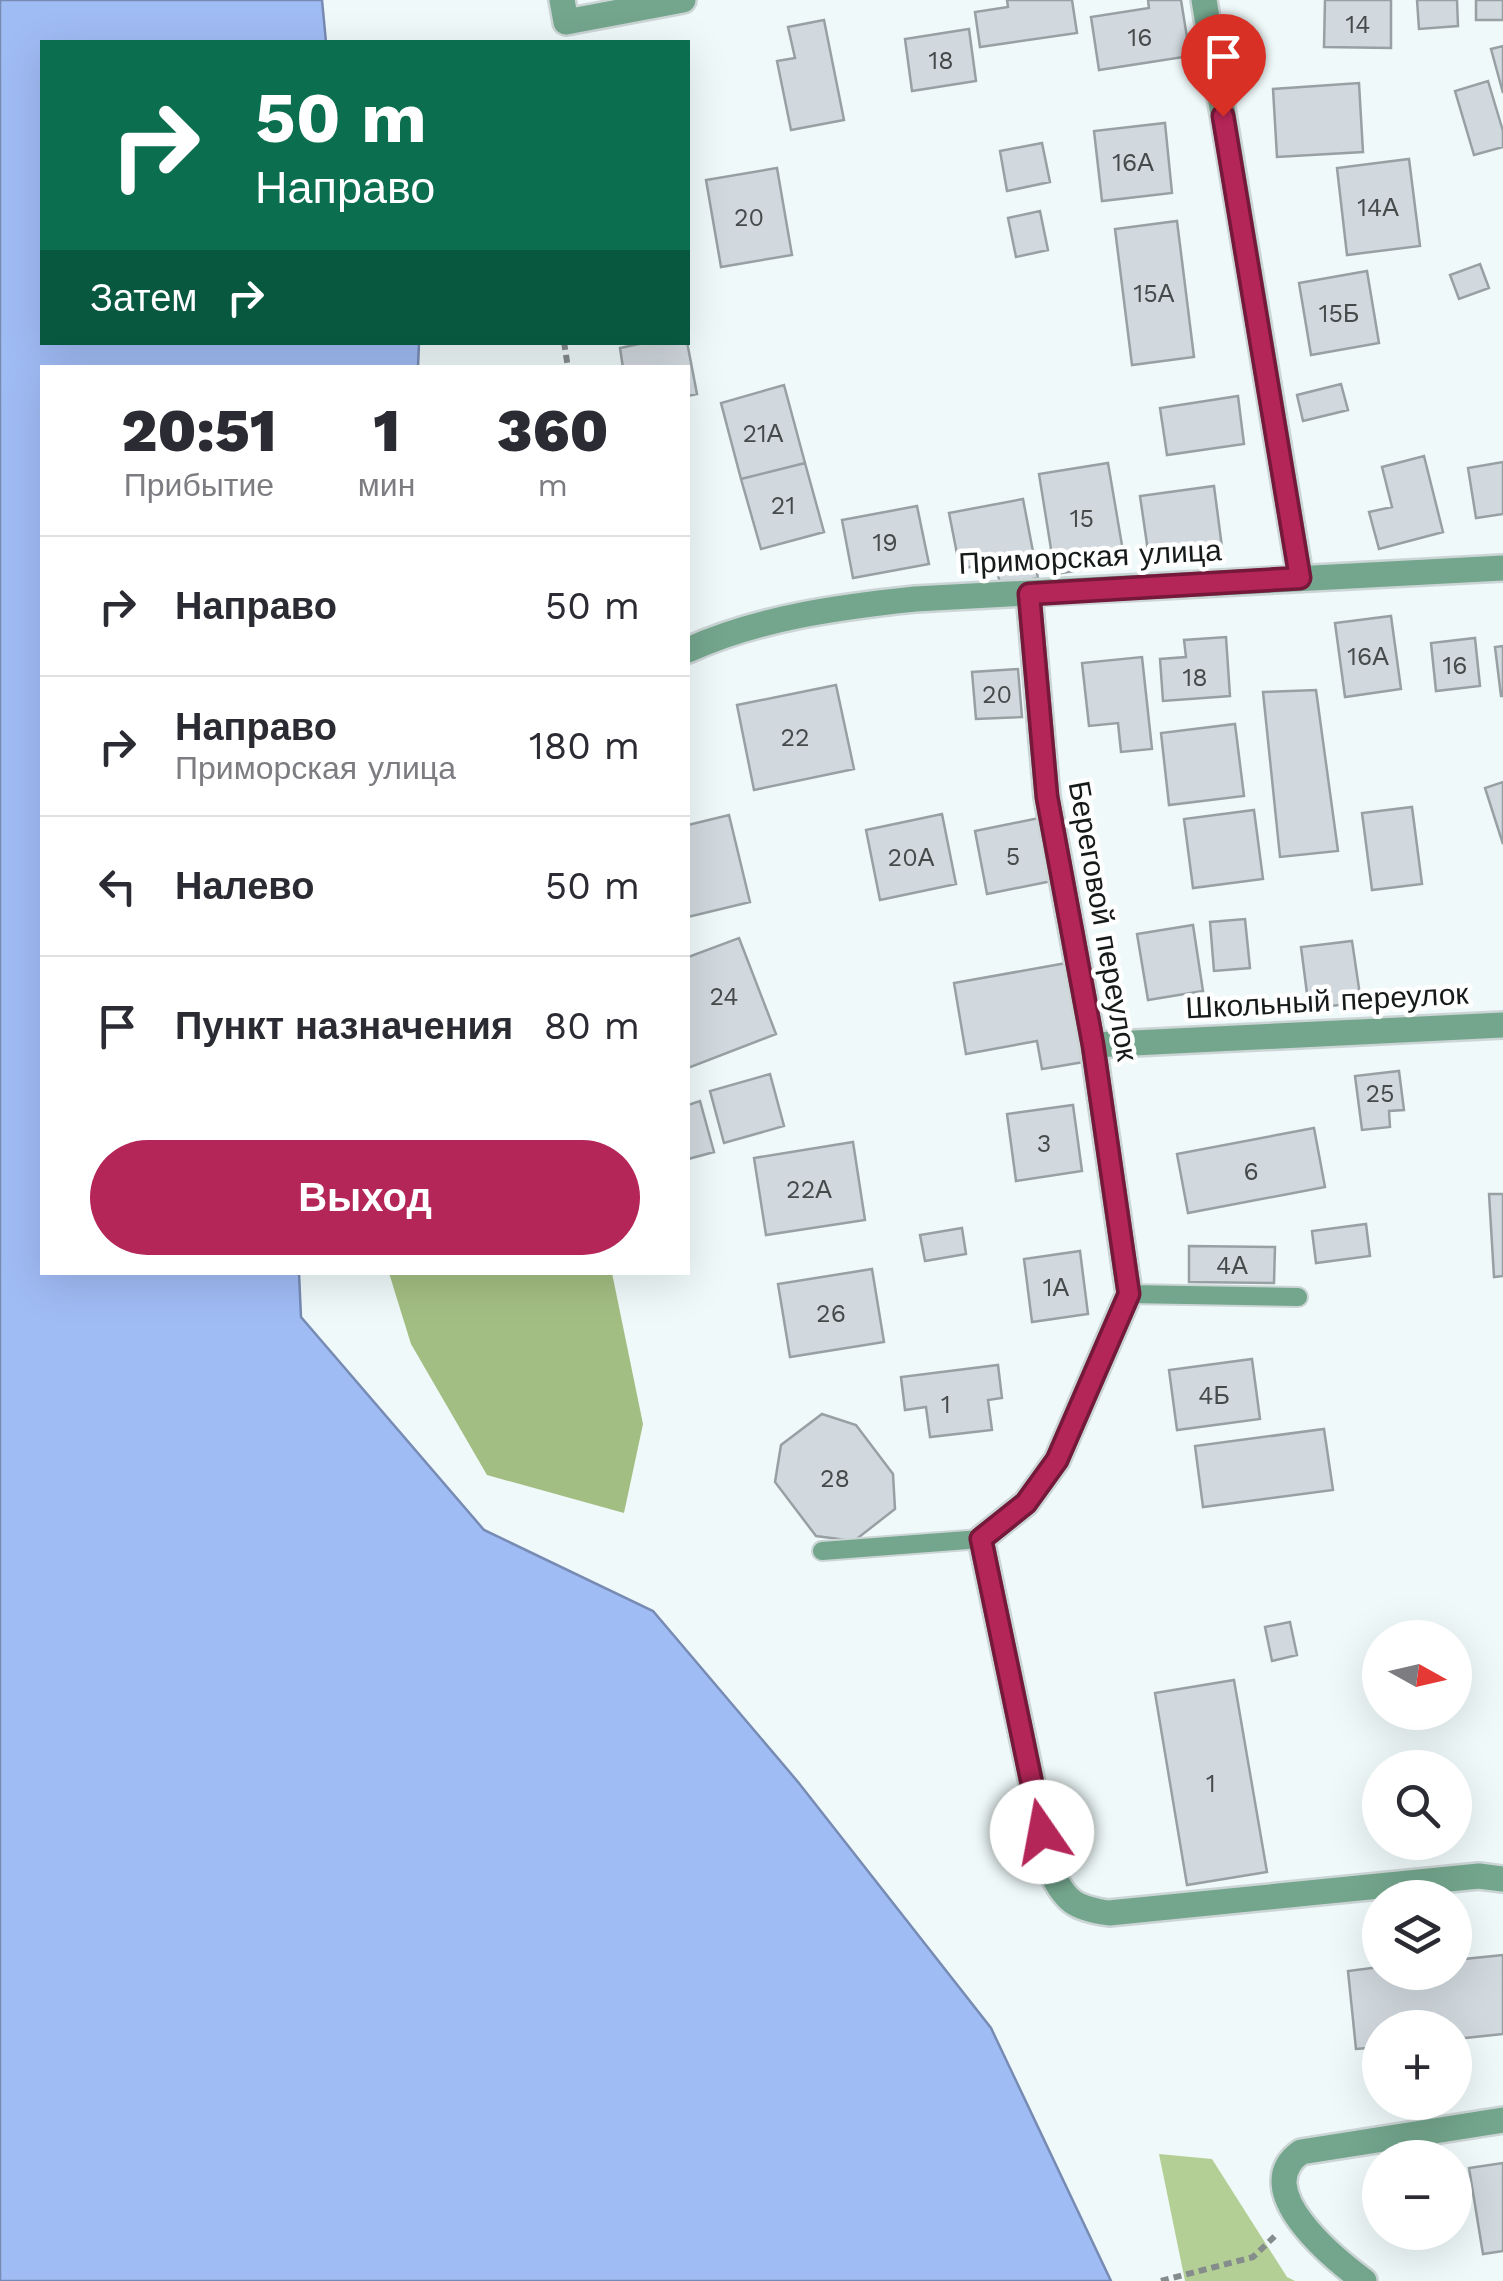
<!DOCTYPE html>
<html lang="ru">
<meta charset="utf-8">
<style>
:root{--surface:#fff;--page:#f2f2f3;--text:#2b2b33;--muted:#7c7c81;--line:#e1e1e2;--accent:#b42558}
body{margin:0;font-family:"Work Sans",sans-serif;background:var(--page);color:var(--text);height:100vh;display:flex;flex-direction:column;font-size:38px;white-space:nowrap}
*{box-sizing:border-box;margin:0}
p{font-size:32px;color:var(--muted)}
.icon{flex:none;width:55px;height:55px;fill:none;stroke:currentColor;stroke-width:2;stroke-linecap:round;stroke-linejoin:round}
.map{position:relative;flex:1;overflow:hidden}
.panel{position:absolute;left:40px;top:365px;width:650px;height:910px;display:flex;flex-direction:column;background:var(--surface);border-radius:0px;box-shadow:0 10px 40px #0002}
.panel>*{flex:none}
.top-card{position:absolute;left:40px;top:40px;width:650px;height:305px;border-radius:0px;box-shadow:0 10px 40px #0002;background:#0b6e4f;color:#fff;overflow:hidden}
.needle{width:65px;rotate:98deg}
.buttons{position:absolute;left:1362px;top:1620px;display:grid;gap:20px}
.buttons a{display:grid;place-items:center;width:110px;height:110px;border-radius:50%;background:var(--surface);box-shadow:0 10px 40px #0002;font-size:50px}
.pin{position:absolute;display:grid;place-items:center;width:85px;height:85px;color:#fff;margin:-102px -42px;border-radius:50% 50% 50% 0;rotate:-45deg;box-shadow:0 0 10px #0007}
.pin .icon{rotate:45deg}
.me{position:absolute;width:110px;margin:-55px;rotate:348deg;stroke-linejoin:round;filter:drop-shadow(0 0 8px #0008)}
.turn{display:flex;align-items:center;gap:35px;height:210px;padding:0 50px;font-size:45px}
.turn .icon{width:130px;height:130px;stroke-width:2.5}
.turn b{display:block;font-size:70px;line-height:85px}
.then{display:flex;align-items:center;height:95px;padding:0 50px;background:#0003;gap:20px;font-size:38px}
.eta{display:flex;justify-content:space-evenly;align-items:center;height:170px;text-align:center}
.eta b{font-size:60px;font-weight:800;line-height:70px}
.button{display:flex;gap:20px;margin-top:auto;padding:20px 50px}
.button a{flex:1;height:115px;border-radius:60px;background:var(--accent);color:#fff;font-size:40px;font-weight:800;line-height:115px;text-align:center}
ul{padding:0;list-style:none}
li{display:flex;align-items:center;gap:30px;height:140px;padding:0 50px;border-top:2px solid var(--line)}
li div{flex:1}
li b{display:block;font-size:38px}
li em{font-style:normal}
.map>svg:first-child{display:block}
</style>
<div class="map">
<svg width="1503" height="2281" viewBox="0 0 1503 2281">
<rect width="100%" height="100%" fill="#eff9f9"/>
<path fill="#b4cf95" d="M1159,2154l53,5 75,118 8,4h-110z"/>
<path fill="#a3be83" d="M389,1273h223l31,151 -19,89 -137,-38 -76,-131z"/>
<path fill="#a0bcf5" stroke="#778bb3" stroke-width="2.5" d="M0,0h322l4,42h-284v300l377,1 -1,24 -376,1v904l257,1 2,44 183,213 169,81 145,171 193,246 120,253h-1111z"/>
<path fill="#d1d9de" stroke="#98a0a4" stroke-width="2.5" d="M1007,0h65l5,33 -97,14 -5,-35 33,-5z
M1148,0h33l9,56 -91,14 -8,-53 58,-9z
M1325,0h66v48l-67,-1z
M1417,0h40l1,26 -39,3z
M1476,0h27v20h-27z
M824,20l20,100 -53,10 -14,-69 18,-3 -7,-31z
M969,29l7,52 -64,10 -7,-52z
M1503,46v47l-12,-44z
M1488,81l15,50v16l-29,8 -19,-64z
M1359,83l4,69 -86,5 -4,-68z
M1165,123l7,70 -70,8 -8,-70z
M1042,143l8,39 -43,9 -7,-40z
M1409,159l11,87 -73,9 -10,-87z
M777,168l15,87 -71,12 -15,-87z
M1040,211l8,39 -32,7 -8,-39z
M1177,221l17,136 -62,8 -17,-136z
M1480,264l9,24 -30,11 -9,-24z
M1367,271l12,72 -68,12 -12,-72z
M648,342h39l10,52 -9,2v-28h-65l-3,-20z
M1341,384l7,26 -45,11 -6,-26z
M784,385l21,78 -64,16 -20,-76z
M1238,396l6,48 -77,11 -7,-47z
M1424,456l19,76 -64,17 -10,-37 23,-5 -10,-40z
M1503,462v52l-27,4 -8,-50z
M805,463l19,69 -63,17 -20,-70z
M1108,463l17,100 -70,11 -16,-100z
M1214,486l9,69 -73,10 -10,-69z
M1023,499l15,79 -38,7 -4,-23 -36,7 -11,-56z
M917,506l12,58 -76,14 -11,-58z
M1391,616l10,73 -56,8 -10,-74z
M1226,637l4,59 -67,5 -3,-42 26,-2 -2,-17z
M1475,638l5,48 -44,5 -5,-48z
M1503,646v50h-2l-6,-49z
M1142,657l10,92 -31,3 -3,-29 -29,3 -7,-63z
M1018,669l4,48 -46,2 -4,-47z
M836,685l18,84 -100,21 -17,-85z
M1316,690l22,161 -58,6 -17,-165z
M1235,724l9,72 -75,9 -8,-72z
M1503,782v62l-18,-56z
M1412,807l10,77 -50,6 -10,-77z
M1254,810l9,69 -70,9 -9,-69z
M942,814l14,70 -76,16 -14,-70z
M729,815l21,87 -62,15v-92z
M1039,818l13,63 -65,13 -12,-63z
M1245,919l5,49 -36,3 -4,-49z
M1193,925l10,66 -55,9 -11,-66z
M739,938l37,96 -88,34v-111z
M1352,941l9,61 -52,7 -8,-62z
M1072,962l18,99 -48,8 -5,-28 -71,13 -12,-71z
M1399,1071l5,39 -15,1 1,16 -28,3 -7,-54z
M770,1074l14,52 -60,17 -14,-52z
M700,1101l14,51 -26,7v-54z
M1073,1105l9,66 -66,10 -9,-67z
M1314,1128l11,59 -137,26 -11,-59z
M853,1142l12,78 -99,15 -12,-77z
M1489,1194h14v82l-9,1z
M1366,1224l4,32 -54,7 -4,-32z
M962,1228l4,26 -41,7 -5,-26z
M1189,1246l86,1 -1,36 -85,-1z
M1080,1251l8,63 -56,8 -8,-63z
M872,1269l12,73 -94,15 -12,-73z
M1252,1359l8,60 -83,11 -8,-60z
M998,1365l4,33 -14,2 4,30 -62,7 -4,-30 -21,3 -4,-33z
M822,1414l34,11 37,49 2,35 -41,32 -38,-5 -41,-54 6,-37z
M1324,1429l9,61 -130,17 -8,-61z
M1290,1622l7,33 -25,6 -7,-34z
M1234,1680l33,192 -80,13 -32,-192z
M1503,1955v79l-48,5v-11h-75v19l-24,2 -8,-78 32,-4v5h75v-12z
M1503,2163v88l-20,3 -14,-86z"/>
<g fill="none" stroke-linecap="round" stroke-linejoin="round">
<defs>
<path id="lane" d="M1129,1294l169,3
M822,1551l159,-12"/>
<path id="street" d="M562,0l4,22 117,-22
M1204,0l96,577
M1029,594l18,203 46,248 36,249 -72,166 -31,43 -45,36 69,330c15,32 24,39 59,44l370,-37 24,3
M688,650c70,-32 151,-43 227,-51l588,-31
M1093,1045l410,-20
M1364,2281c-31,-23 -116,-92 -63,-129l202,-32"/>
</defs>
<use href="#lane" stroke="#ccd5d5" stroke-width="22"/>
<use href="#street" stroke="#ccd5d5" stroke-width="30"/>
<path stroke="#858c8c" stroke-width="6" stroke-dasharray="8 5" stroke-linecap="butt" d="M564,342l4,26
M1161,2281l92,-24 24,-23"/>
<use href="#lane" stroke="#74a68d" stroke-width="18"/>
<use href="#street" stroke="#74a68d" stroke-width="25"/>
</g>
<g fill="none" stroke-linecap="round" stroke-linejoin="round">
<defs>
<path id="route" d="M1042,1832l-61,-293 45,-36 31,-43 72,-166 -36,-249 -46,-248 -18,-203 271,-16 -77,-462"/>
</defs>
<use href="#route" stroke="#751839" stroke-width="25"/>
<use href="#route" stroke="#b42558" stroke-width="18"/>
</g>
<g text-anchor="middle" stroke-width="9" stroke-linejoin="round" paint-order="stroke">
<g font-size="25" fill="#454a4b">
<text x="1358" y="33">14</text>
<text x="1140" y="46">16</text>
<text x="941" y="69">18</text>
<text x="1133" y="171">16А</text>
<text x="1378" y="216">14А</text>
<text x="749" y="226">20</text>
<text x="1154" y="302">15А</text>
<text x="1339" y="322">15Б</text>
<text x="763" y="442">21А</text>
<text x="783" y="514">21</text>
<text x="1082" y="527">15</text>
<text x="885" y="551">19</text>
<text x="1368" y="665">16А</text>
<text x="1455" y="674">16</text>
<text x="1195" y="686">18</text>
<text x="997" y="703">20</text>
<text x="795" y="746">22</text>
<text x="1013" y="865">5</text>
<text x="911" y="866">20А</text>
<text x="724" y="1005">24</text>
<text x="1380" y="1102">25</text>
<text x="1044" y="1152">3</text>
<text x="1251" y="1180">6</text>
<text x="809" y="1198">22А</text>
<text x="1232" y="1274">4А</text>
<text x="1056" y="1296">1А</text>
<text x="831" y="1322">26</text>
<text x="1214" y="1404">4Б</text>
<text x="946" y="1413">1</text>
<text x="835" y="1487">28</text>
<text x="1211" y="1792">1</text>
</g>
<g font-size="30" fill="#161a1a" stroke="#fff">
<text transform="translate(1090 557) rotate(-3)" y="10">Приморская улица</text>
<text transform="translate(1103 921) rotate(80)" y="10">Береговой переулок</text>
<text transform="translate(1327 1001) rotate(-3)" y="10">Школьный переулок</text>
</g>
</g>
</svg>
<div class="buttons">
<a><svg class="needle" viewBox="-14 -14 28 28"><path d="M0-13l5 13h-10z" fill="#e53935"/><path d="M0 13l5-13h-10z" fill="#7c7c81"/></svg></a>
<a><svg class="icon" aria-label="search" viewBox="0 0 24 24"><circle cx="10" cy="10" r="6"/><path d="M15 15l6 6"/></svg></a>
<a><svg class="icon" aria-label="layers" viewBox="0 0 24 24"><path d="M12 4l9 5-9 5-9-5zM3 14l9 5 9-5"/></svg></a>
<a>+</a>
<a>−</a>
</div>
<div class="pin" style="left:1223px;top:116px;background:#d93025"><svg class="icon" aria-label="arrive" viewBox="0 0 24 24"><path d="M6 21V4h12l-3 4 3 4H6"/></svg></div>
<svg class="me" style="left:1042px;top:1832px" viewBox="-20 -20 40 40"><circle r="19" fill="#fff"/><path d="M0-13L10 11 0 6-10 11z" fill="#b42558"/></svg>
<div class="top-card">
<div class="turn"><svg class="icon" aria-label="right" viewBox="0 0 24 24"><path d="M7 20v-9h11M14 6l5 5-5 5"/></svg><div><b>50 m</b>Направо</div></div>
<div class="then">Затем<svg class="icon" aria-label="right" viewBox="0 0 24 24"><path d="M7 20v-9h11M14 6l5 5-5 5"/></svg></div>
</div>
<section class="panel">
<div class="eta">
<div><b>20:51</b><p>Прибытие</p></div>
<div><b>1</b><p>мин</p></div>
<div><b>360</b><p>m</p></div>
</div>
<ul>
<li><svg class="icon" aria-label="right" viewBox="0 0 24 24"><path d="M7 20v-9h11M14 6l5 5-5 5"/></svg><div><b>Направо</b></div><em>50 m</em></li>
<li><svg class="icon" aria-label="right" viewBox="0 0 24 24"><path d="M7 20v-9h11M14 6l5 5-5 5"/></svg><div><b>Направо</b><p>Приморская улица</p></div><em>180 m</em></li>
<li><svg class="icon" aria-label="left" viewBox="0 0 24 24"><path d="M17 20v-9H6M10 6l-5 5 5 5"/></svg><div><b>Налево</b></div><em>50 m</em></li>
<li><svg class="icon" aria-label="arrive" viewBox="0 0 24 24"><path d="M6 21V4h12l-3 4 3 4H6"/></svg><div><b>Пункт назначения</b></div><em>80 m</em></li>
</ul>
<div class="button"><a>Выход</a></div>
</section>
</div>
